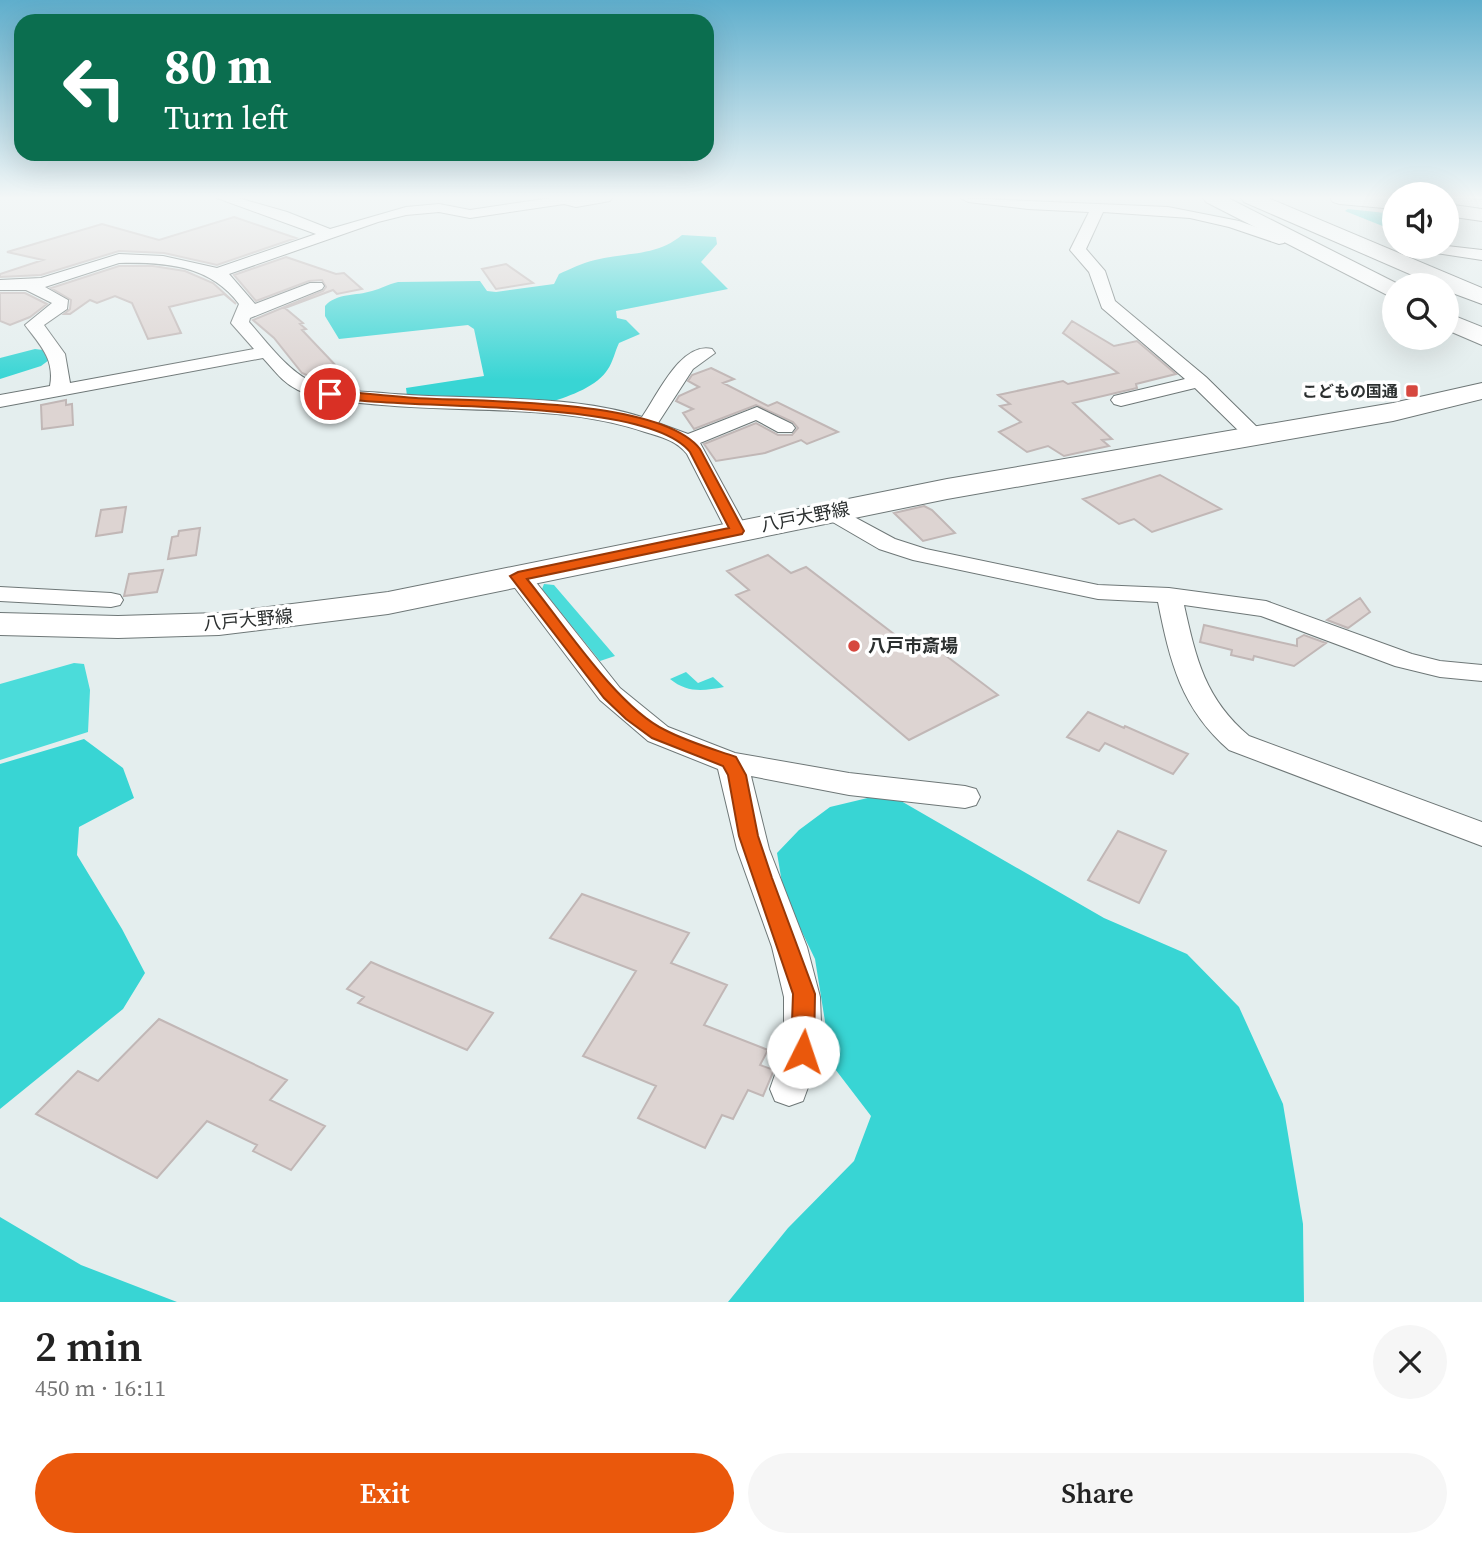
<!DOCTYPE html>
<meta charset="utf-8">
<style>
:root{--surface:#fff;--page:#f6f6f6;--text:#222;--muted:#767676;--accent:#ea580c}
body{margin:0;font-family:"Source Serif 4","Noto Sans JP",serif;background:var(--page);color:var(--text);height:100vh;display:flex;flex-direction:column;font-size:26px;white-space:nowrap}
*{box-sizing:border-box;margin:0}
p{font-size:23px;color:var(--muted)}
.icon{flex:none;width:38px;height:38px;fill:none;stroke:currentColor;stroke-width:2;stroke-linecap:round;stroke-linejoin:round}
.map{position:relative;height:1302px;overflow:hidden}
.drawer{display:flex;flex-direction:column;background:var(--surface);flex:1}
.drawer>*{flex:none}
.top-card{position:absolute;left:14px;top:14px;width:700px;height:147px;border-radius:21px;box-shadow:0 7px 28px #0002;background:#0b6e4f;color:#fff;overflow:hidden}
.fabs{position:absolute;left:1382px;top:182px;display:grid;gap:14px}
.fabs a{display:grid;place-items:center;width:77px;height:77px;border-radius:50%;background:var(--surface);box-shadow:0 7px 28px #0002;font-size:35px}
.pin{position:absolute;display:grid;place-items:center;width:60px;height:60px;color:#fff;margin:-30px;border:4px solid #fff;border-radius:50%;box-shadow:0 2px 7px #0007}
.me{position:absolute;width:77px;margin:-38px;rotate:4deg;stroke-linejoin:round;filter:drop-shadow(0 0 5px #0008)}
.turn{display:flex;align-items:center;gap:24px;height:147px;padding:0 35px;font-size:32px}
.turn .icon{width:91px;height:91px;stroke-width:2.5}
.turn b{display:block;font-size:49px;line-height:60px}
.round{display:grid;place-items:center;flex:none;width:74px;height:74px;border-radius:37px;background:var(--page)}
.summary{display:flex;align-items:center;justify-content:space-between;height:119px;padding:0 35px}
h1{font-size:42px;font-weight:600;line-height:52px}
.primary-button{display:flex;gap:14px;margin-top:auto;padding:14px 35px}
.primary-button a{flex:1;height:80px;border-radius:42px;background:var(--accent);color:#fff;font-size:28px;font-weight:600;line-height:80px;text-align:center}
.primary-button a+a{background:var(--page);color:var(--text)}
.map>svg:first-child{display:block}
</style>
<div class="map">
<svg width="1482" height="1302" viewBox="0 0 1482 1302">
<rect width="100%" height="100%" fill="#e4eeee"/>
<path fill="#4bdcda" d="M544,584l10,1 61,71 -15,5 -58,-72z
M74,663l10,1 6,26 -2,42 -88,28v-76z
M686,672l12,11 15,-6 11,10c-21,4 -37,6 -54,-8z"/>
<path fill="#38d5d4" d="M1348,209l47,5v17l-50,-20z
M682,235l34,2 1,7 -16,18 27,27 -112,22 1,7 9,2 14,14 -21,9c-4,8 -6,19 -11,26 -10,17 -38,27 -57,33l-144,-6 -1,-8 78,-12 -10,-47 -6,-4 -129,14 -14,-23v-10c11,-13 31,-10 47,-15 9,-2 16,-7 26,-9l82,-1 7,10 9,1 58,-8 5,-10c11,-5 23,-11 36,-14 30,-8 61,-3 87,-25z
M35,349l8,1 6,10 -8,6 -41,13v-21z
M84,739l39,29 11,30 -55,29 -2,28 45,74 23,44 -22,36 -123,100v-345z
M876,796l25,5 203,117 83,36 52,53 44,97 20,120 1,78h-576l60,-74 66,-67 17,-45 -39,-51 -17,-106 -31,-64 -7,-42 22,-23 31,-23z
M0,1217l81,48 96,37h-177z"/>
<path fill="#ddd4d2" stroke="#c1b7b6" stroke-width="2" d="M234,217l62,21 -79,27 -53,-12 -45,-2 -78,24 -41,2v-3l43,-14 -36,-8 95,-28 57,16z
M286,257l50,17 8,-1 18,16 -25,5 -4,-4 -48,18 18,15 -3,1 6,5 -4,1 56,59 -30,-4 -26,-12 -28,-35 -21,-18 70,-29 3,-4 -4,-7 -13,1 -53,20 -22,-26z
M506,264l27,19 -37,6 -14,-20z
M119,266h34l32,5 28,12 23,21 -12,-10 -55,13 12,26 -33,6 -16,-36 -17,-7 -18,7 -7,-3 -20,14h-6l6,-5 1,-9 -20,-12z
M0,293h25l22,11 -17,13 -20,8 -10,-4z
M1072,321l42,25 23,-5 39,33 -40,10 1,4 -64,15 39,36 -10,1 7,6 -45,10 -16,-10 -21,6 -28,-20 22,-10 -21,-16 10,-2 -12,-9 65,-14 5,3 50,-11 -55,-40z
M711,368l23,11 -11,4 45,23 9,-4 61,30 -31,12 -6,-4 -36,13 -49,8 -12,-17 52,-21 22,12h14l6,-7 -5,-6 -37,-17 -62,24 -11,-16 10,-4 -17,-8 3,-5 20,-9 -11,-6 4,-6z
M66,400v5l6,-1 1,21 -31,4 -1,-24z
M1160,475l61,34 -69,23 -18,-13 -15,5 -36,-25z
M924,506l8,4 23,23 -32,8 -29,-28z
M126,507l-4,25 -26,4 5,-26z
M200,528l-4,27 -28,4 4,-22 6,-1 1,-5z
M768,555l23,18 15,-6 109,83 14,-7 69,52 -89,45 -173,-145 13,-5 -22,-19z
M163,570l-6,22 -33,4 5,-22z
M1360,598l10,14 -22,16 -21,-8z
M1204,625l93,21v-7l7,-4 22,8 -32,23 -40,-10 -1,4 -22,-5 1,-5 -32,-8z
M1088,712l36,16 1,-2 63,28 -15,20 -68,-31 -6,8 -32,-14z
M1118,831l48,20 -27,52 -51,-23z
M582,894l107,39 -18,30 56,22 -23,40 64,25 -8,15 14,5 -11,26 -15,-6 -15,29 -11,-4 -17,33 -67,-30 18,-32 -73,-30 53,-85 -86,-33z
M371,962l16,7 106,44 -26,37 -109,-47 6,-6 -17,-8z
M159,1019l128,61 -17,20 55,26 -34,44 -38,-19 4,-6 -50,-24 -50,57 -121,-64 42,-43 20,10z"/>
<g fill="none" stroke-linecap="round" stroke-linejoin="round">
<defs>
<path id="minor" d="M217,198h21l49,14 43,17 76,-22 33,-3 31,6 81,-12h61l-2,3 -34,6 -12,-3 -94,14 -31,-6 -33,3 -28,7 -149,52 26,30 55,-21h12l2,3 -2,3 -72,29 -1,4c18,20 36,46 61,59 21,11 49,10 73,12 80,8 183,-1 259,24 15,-21 39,-76 70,-68l3,4 -22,16 -35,54 30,11 69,-27 35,17 3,4 -3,4h-14l-22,-12 -56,23 48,88 -3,5h-16l-42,-82c-11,-14 -26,-17 -42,-22 -83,-28 -176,-19 -263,-27 -28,-3 -58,-3 -84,-15 -15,-7 -24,-20 -35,-32l-263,49v-12l50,-9c5,-27 -10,-41 -25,-61l27,-22 -26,-13h-26v-10l41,-2 78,-24 44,2 54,12 99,-34zM119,263c46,-1 91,2 120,41l-8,19 23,26 -184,34 -5,-29 -21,-29 23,-16 1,-9 -23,-13z
M961,198l207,9 71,14 45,16 2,3 -2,3 -5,1 -50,-17 -39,-9 -87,-6 -17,37 19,22 10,30 91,76 56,55 3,4 -3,4h-14l-53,-52 -74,18 -7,-2 -3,-4 3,-4 71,-17 -83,-71 -13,-36 -19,-22 19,-38 -61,-3 -60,-7z
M1447,198l35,2v8l-35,-5z
M1447,246l35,4v10l-46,-7 -7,-4z
M832,505l63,34 31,10 172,36 71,3 97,13 146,53 28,7 42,4v16l-42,-4 -45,-11 -134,-50 -77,-11c12,54 21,94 65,131l233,86v24l-253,-96c-48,-42 -59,-88 -71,-148l-60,-3 -185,-39 -34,-11 -55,-32 -3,-5 3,-5z
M518,569l9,2 93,117 48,39 67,26 114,20 116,13 11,3 4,8 -4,8 -11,3 -116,-13 -98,-19 18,73 38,98 13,50 2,52 -19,52 -14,5 -14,-5 -5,-12 14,-40v-52l-12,-50 -35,-98 -19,-80 -70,-28 -48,-41 -94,-124 3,-5z
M0,587l111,6 9,2 3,5 -3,5 -9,2 -111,-6z"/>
<path id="secondary" d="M1330,198h65v11l-55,-5 -7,-2z
M1447,204l35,5v12l-35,-5z"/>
<path id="primary" d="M1482,383v16l-89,22 -446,78 -559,115 -169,21 -101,3 -118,-3v-22l118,3 101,-3 169,-21 559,-113 446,-76z"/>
<path id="motorway" d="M1203,198h25l172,87h-5v14l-189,-97z
M1241,198h27l214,90v16l-35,-13v-6h-12l-191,-83z
M1447,313l35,14v18l-35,-15z"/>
</defs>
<use href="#minor" stroke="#6e7777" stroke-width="2"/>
<use href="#secondary" stroke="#6e7777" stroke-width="2"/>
<use href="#primary" stroke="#6e7777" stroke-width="2"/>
<use href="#motorway" stroke="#6e7777" stroke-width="2"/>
<use href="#minor" fill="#fff" fill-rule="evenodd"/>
<use href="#secondary" fill="#fff" fill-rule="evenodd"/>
<use href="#primary" fill="#fff" fill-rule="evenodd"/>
<use href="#motorway" fill="#fff" fill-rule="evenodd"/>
</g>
<linearGradient id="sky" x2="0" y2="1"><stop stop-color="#5faecc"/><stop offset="0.52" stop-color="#f3f7f7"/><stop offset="1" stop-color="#f3f7f7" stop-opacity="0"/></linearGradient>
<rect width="1482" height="380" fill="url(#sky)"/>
<path fill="#ea580c" stroke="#983908" stroke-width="2" d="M330,390c29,3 57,6 86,8 64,4 244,0 284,51l44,82 -2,3 -215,45c35,43 90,128 138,151 23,12 48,19 71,27l10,18 12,61 14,42 43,116 -1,58 -3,7 -8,3 -8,-3 -4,-7 2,-58 -54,-158 -11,-61 -5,-9 -71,-28 -26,-19 -22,-21 -94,-122 8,-4 211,-44 -39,-76c-44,-56 -288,-40 -364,-56l-1,-2z"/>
<g fill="#d6483f" stroke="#fff" stroke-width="2.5">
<rect x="1405" y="384" width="14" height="14" rx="3.5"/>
<circle cx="854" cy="646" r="7"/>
</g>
<g text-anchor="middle" stroke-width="7" stroke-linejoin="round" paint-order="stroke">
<g font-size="16" font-weight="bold" fill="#2b2f2f" stroke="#fff" text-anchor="end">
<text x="1398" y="397">こどもの国通</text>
</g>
<g font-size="18" fill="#2b2f2f" stroke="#fff">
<text transform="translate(805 517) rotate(-11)" y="6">八戸大野線</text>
<text transform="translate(248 620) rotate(-5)" y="6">八戸大野線</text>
</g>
<g font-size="18" font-weight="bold" fill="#2b2f2f" stroke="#fff" text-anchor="start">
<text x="868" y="652">八戸市斎場</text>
</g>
</g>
</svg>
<div class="fabs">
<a><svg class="icon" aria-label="sound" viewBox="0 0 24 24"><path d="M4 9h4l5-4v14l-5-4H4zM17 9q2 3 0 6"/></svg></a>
<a><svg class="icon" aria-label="search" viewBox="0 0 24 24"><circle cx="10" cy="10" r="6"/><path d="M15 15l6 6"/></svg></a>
</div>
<div class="pin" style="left:330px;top:394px;background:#d93025"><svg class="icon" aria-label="arrive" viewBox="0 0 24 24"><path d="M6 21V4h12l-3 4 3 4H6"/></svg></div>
<svg class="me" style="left:803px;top:1052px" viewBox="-20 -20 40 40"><circle r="19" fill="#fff"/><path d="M0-13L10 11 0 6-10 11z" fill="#ea580c"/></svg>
<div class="top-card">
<div class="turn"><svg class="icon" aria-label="left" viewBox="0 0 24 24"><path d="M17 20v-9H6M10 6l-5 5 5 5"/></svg><div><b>80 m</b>Turn left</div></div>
</div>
</div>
<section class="drawer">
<div class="summary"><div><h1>2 min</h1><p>450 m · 16:11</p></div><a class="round"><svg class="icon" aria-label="close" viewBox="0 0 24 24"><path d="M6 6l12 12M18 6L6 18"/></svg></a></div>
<div class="primary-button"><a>Exit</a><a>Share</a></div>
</section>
